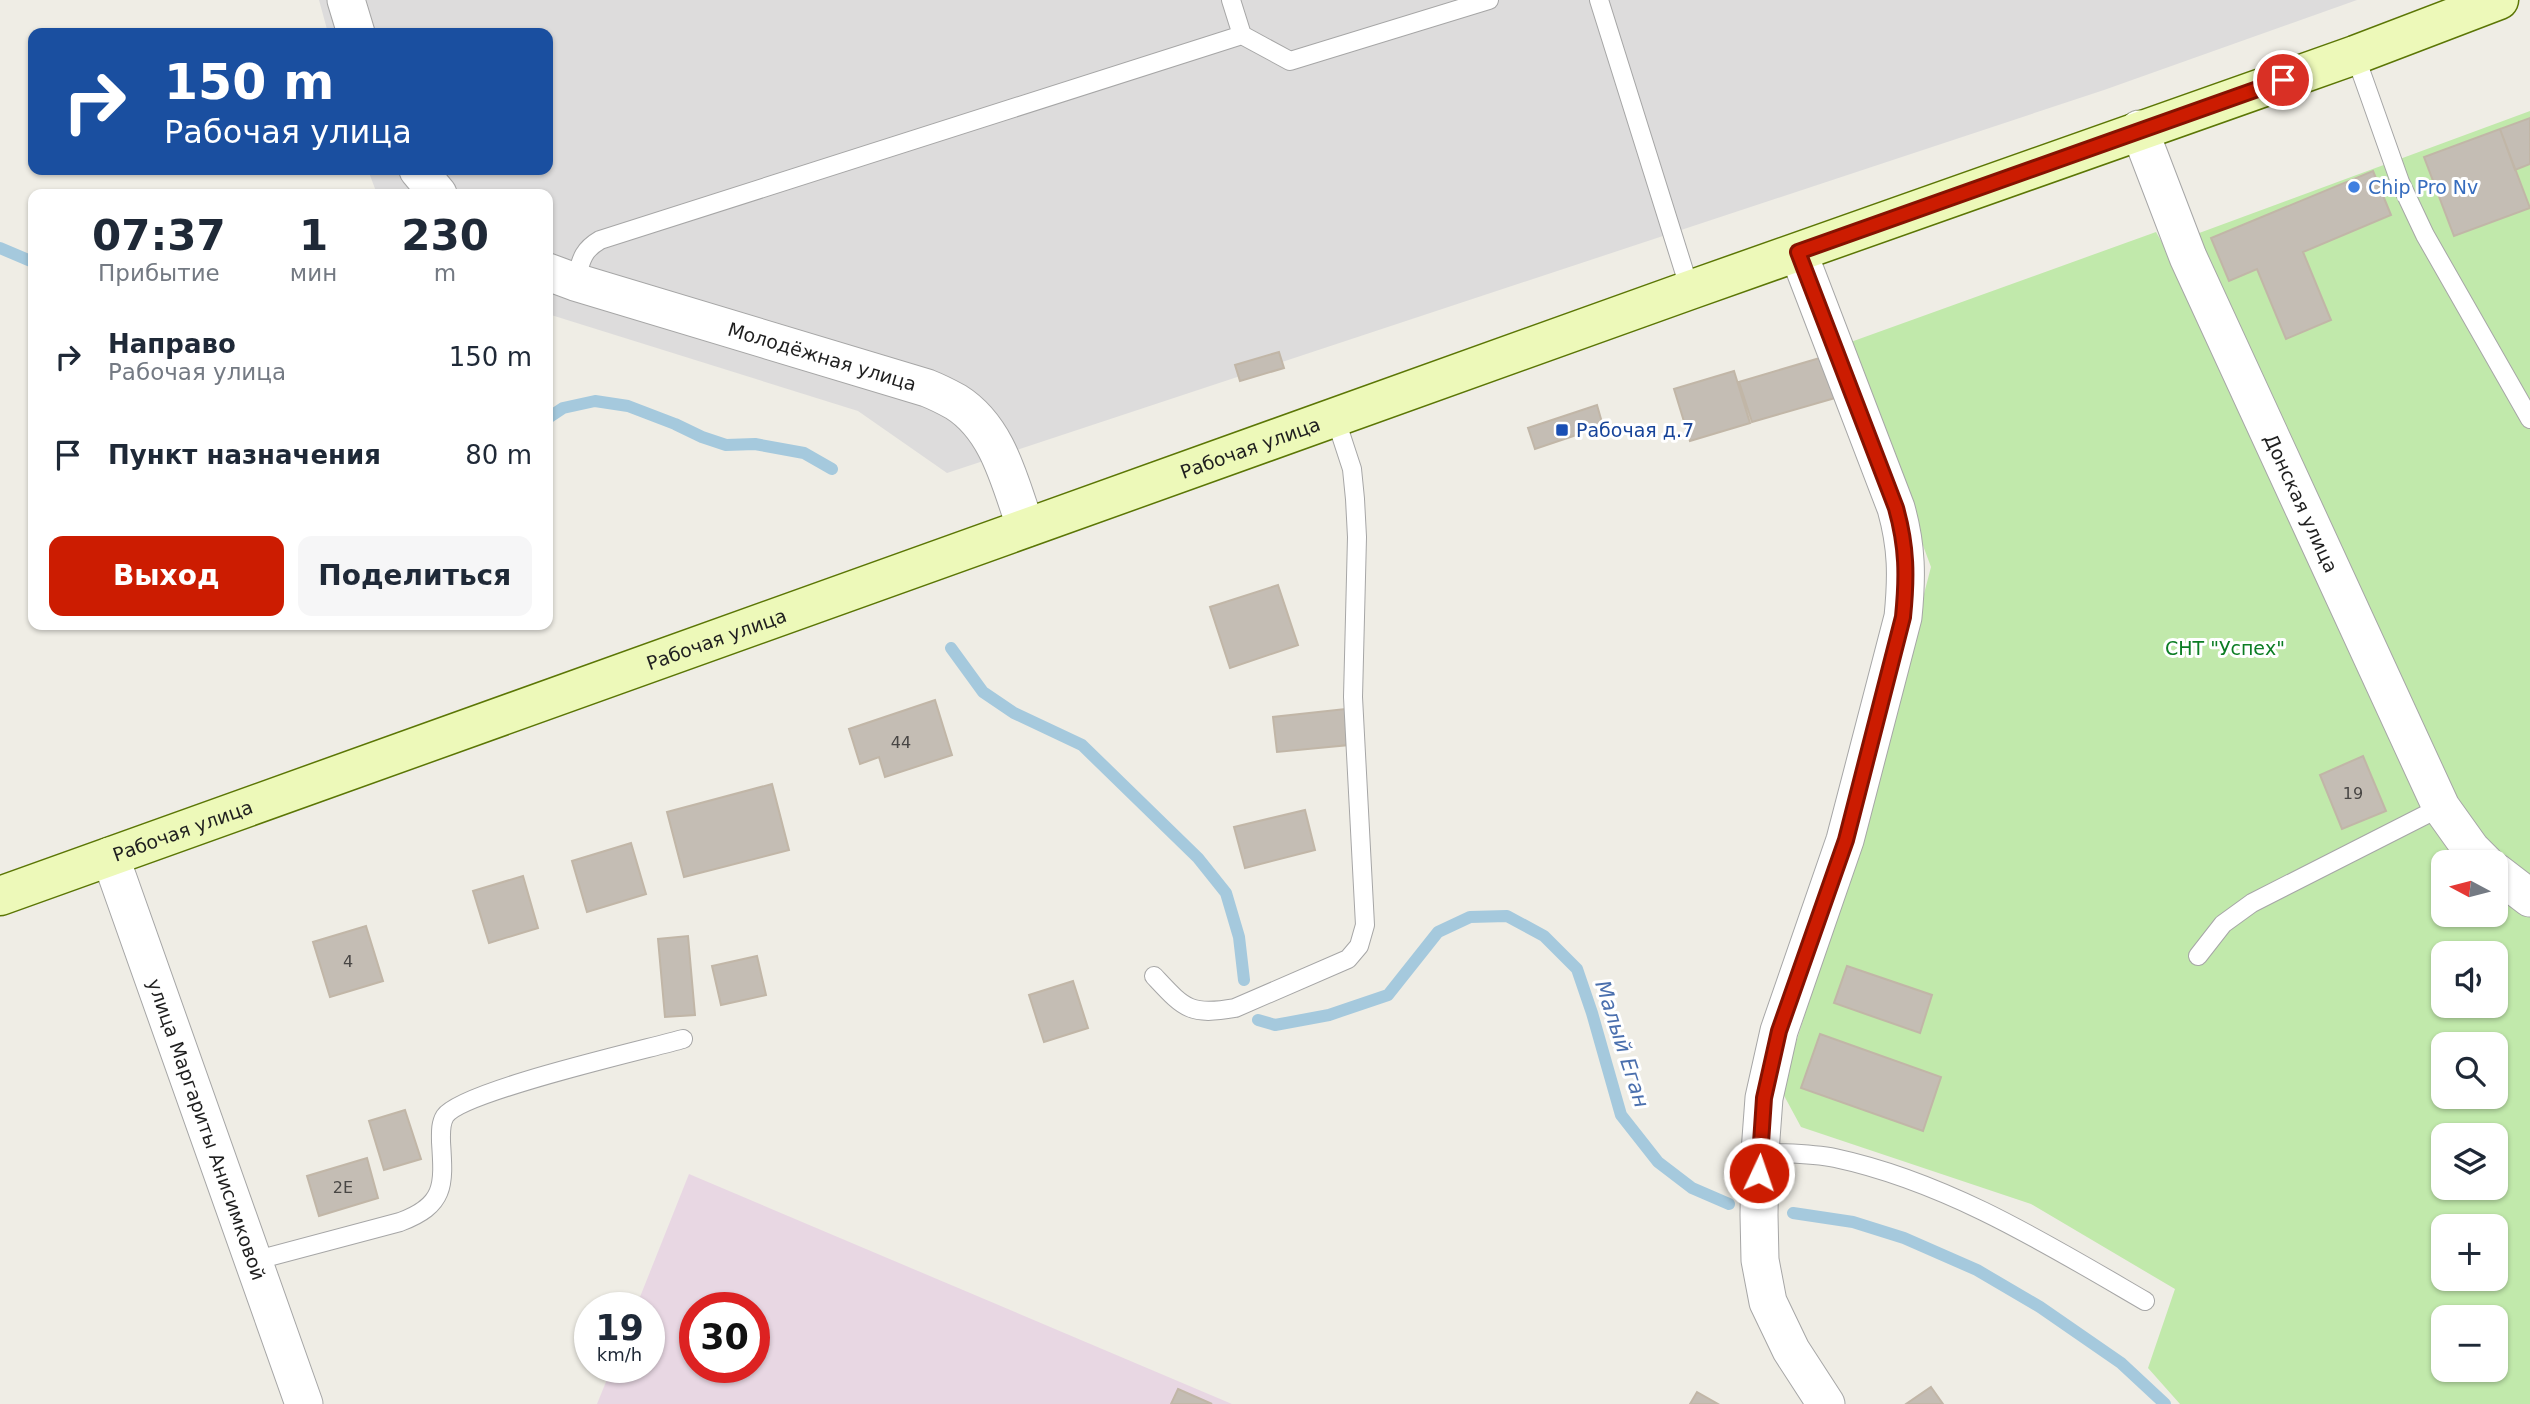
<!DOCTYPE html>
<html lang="ru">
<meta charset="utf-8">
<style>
:root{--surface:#fff;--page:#f6f6f7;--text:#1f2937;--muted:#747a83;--accent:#cc1c01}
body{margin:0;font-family:"DejaVu Sans",sans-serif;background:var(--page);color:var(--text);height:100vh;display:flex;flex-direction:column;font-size:26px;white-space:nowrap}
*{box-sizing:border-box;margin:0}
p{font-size:23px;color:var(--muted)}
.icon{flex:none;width:38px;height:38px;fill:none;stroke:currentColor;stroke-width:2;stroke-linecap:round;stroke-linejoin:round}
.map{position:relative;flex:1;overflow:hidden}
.details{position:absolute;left:28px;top:189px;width:525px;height:441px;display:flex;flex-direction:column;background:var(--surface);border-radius:14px;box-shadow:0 2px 5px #0004}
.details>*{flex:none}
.top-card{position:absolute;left:28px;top:28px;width:525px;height:147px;border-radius:14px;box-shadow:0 2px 5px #0004;background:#1a4fa0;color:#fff;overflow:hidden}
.needle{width:46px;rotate:277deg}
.tools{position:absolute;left:2431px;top:850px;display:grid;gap:14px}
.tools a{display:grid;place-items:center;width:77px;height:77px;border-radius:14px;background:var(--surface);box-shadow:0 2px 5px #0004;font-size:35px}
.speed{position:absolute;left:574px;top:1292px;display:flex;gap:14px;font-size:35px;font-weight:700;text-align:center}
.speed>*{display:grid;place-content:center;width:91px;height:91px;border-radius:50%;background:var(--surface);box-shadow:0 2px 5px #0004;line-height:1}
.speed small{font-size:18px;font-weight:400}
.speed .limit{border:10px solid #d22;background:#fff;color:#111}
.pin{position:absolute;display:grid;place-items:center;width:60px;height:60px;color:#fff;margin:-30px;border:4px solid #fff;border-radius:50%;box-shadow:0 2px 7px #0007}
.me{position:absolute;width:77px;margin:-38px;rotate:3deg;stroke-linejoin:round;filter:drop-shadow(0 0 5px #0008)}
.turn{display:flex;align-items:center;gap:24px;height:147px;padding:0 21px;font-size:32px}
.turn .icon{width:91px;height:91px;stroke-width:2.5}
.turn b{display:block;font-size:49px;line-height:60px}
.eta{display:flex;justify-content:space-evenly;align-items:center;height:119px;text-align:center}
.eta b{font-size:42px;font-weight:700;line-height:49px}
.cta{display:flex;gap:14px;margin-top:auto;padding:14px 21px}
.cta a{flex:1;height:80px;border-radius:14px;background:var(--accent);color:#fff;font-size:28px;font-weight:700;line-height:80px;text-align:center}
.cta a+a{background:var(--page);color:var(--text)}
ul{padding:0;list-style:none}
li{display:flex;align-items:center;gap:21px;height:98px;padding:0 21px}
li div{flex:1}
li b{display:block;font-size:26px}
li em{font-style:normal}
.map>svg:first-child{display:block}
</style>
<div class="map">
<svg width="2530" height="1404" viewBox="0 0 2530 1404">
<rect width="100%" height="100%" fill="#efede5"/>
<path fill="#dddcdc" d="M319,0h2038l-253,90 -1157,383 -89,-62 -310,-97v-120h-171l-9,-24h180v-137h-220z"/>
<path fill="#e8d7e3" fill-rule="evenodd" d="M689,1174l543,230h-635l15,-37h37v-60h-13zM695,1307h59v60h-59z"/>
<path fill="#c1e9ab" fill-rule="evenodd" d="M2530,111v1293h-350l-32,-36 27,-79 -144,-85 -230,-77 -20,-37 77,-243 73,-280 -83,-224 308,-111 8,14zM2443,863h53v52h-53zM2443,954h53v52h-53zM2443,1045h53v52h-53zM2443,1136h53v52h-53zM2443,1227h53v52h-53zM2443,1318h53v52h-53z"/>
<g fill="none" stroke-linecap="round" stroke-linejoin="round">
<path stroke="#a5c9dd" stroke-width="12" d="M0,248l33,14
M548,418l15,-10 32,-7 33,5 47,18 27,13 24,8 29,-1 49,9 28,16
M951,648l32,44 31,21 68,32 116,113 28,35 13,44 5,43
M1258,1020l17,5 54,-10 59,-20 50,-63 32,-15 37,-1 37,20 33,33 15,44 29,102 37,47 34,26 37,16
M1793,1213l60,9 51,16 73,32 63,37 81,56 44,41"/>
</g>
<path fill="#c4bdb4" stroke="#c1b6a7" stroke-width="2" d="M2530,118v46l-15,6 -15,-41z
M2500,129l30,79 -76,28 -30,-79z
M2373,171l18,44 -88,37 28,68 -45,19 -29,-70 -28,12 -18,-43z
M1279,352l5,16 -44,13 -5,-16z
M1823,357l12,41 -83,24 -13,-40z
M1734,371l16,52 -60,18 -16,-52z
M1597,405l6,21 -68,23 -7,-21z
M1278,585l20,60 -68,23 -20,-61z
M935,700l17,55 -67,22 -6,-20 -19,7 -11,-35z
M1345,709l4,36 -72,7 -4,-35z
M2363,756l23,55 -44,18 -22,-54z
M772,784l17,66 -105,27 -17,-65z
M1305,810l10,40 -70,18 -11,-41z
M631,843l15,51 -59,18 -15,-51z
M523,876l15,52 -49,15 -16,-52z
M366,926l17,55 -53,16 -17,-55z
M688,936l7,79 -30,2 -7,-78z
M757,956l9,39 -45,10 -9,-39z
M1847,966l85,29 -12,38 -86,-30z
M1073,981l15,47 -44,14 -15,-47z
M1820,1034l121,43 -18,54 -122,-43z
M405,1110l16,49 -37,11 -15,-49z
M367,1158l11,40 -59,18 -12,-40z
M1931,1387l12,17h-37z
M1178,1389l34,15h-41z
M1697,1392l21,12h-28z"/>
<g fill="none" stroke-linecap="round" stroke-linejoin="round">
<defs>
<path id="lane" d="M1231,0l11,35 48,26 199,-61
M1599,0l91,290
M2355,55l45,127 25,53 105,184
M575,282c6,-20 6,-31 25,-42l642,-205
M2198,956l25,-32 29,-21 189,-96
M1154,976c30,32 35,40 81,32l113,-49 11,-13 6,-21 -12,-228 4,-160 -2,-38 -3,-30 -17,-52
M1760,1152c25,2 50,1 75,6 112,24 212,86 310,143
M253,1261l147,-39c45,-17 44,-36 41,-80 0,-8 -1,-18 4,-26 17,-25 199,-66 238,-77"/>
<g id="street">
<path d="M346,0l10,33"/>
<path id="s1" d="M2139,129l49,128 253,550 30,42 14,14"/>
<path d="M418,170l20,24"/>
<path d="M1798,252l98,256c11,39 11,69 7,109l-58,223 -66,191 -15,67 -4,54 -1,63 1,45 8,42 23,48 35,54"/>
<path id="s2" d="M548,272l27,10 352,106c10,4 20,9 29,14 43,27 54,82 70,126"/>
<path id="s3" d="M110,856l194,548"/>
<path d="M2496,872l34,26"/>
</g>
<g id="secondary">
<path id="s4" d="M0,896l1690,-606 665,-235 144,-55"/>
</g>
</defs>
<use href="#lane" stroke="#a6a6a6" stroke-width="20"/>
<use href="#street" stroke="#a6a6a6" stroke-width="39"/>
<use href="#secondary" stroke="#5b7605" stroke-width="41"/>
<use href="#lane" stroke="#fff" stroke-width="18"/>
<use href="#street" stroke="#fff" stroke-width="37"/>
<use href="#secondary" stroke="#edf9b9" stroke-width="38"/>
</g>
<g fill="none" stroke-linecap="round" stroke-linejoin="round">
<defs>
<path id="route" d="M1759,1173l5,-75 15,-67 67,-191 57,-223c4,-40 4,-70 -7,-109l-98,-256 485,-172"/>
</defs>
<use href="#route" stroke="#851201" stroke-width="18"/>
<use href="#route" stroke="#cc1c01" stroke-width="12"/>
</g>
<circle fill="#3f7fe0" stroke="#fff" stroke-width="2.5" cx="2354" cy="187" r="7"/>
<rect fill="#1a4fb4" stroke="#fff" stroke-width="2.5" x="1555" y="423" width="14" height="14" rx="3.5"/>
<g text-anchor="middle" stroke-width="6" stroke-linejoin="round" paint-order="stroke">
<g font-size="16" fill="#484644">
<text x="901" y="748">44</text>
<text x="2353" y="799">19</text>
<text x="348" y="967">4</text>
<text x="343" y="1193">2Е</text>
</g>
<g font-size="19" fill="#366cbe" stroke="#fff" text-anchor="start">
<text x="2368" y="194">Chip Pro Nv</text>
</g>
<g font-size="19" fill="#1f1f1f" stroke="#fff">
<text dy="7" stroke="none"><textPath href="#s2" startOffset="287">Молодёжная улица</textPath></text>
<text dy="7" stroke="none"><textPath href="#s4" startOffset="1328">Рабочая улица</textPath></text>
<text dy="7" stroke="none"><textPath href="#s1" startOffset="408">Донская улица</textPath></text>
<text dy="7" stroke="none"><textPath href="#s4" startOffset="761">Рабочая улица</textPath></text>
<text dy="7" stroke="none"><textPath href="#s4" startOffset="194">Рабочая улица</textPath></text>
<text dy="7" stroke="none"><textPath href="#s3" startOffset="290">улица Маргариты Анисимковой</textPath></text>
</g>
<g font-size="19" fill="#164399" stroke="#fff" text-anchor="start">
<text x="1576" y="437">Рабочая д.7</text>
</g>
<g font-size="19" fill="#0c7d24" stroke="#fff">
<text x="2225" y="655">СНТ "Успех"</text>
</g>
<g font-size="21" font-style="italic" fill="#4b70ae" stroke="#fff">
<text transform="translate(1622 1044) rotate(72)" y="7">Малый Еган</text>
</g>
</g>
</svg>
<div class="tools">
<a><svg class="needle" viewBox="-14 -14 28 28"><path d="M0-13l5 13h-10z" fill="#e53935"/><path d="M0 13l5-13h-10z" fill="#747a83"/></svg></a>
<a><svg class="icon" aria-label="sound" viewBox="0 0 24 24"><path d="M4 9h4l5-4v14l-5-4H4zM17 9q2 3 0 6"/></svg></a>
<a><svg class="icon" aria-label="search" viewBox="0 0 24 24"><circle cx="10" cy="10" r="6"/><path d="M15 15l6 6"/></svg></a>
<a><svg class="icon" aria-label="layers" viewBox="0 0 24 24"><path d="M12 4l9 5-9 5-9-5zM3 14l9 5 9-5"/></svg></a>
<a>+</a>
<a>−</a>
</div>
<div class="speed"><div>19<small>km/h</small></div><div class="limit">30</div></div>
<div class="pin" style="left:2283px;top:80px;background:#d93025"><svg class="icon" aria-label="arrive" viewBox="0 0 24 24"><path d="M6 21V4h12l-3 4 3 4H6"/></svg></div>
<svg class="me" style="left:1759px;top:1173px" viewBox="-20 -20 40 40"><circle r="17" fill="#cc1c01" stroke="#fff" stroke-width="3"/><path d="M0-11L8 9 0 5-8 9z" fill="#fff"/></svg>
<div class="top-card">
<div class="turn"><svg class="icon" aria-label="right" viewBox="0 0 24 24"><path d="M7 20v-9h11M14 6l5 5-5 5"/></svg><div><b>150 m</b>Рабочая улица</div></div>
</div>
<section class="details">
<div class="eta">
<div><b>07:37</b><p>Прибытие</p></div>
<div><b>1</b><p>мин</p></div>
<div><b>230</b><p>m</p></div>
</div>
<ul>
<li><svg class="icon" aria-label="right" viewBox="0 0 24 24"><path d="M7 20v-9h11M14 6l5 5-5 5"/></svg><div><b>Направо</b><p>Рабочая улица</p></div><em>150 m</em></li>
<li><svg class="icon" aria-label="arrive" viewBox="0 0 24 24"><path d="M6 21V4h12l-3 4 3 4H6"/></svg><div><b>Пункт назначения</b></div><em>80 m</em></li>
</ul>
<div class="cta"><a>Выход</a><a>Поделиться</a></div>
</section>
</div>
